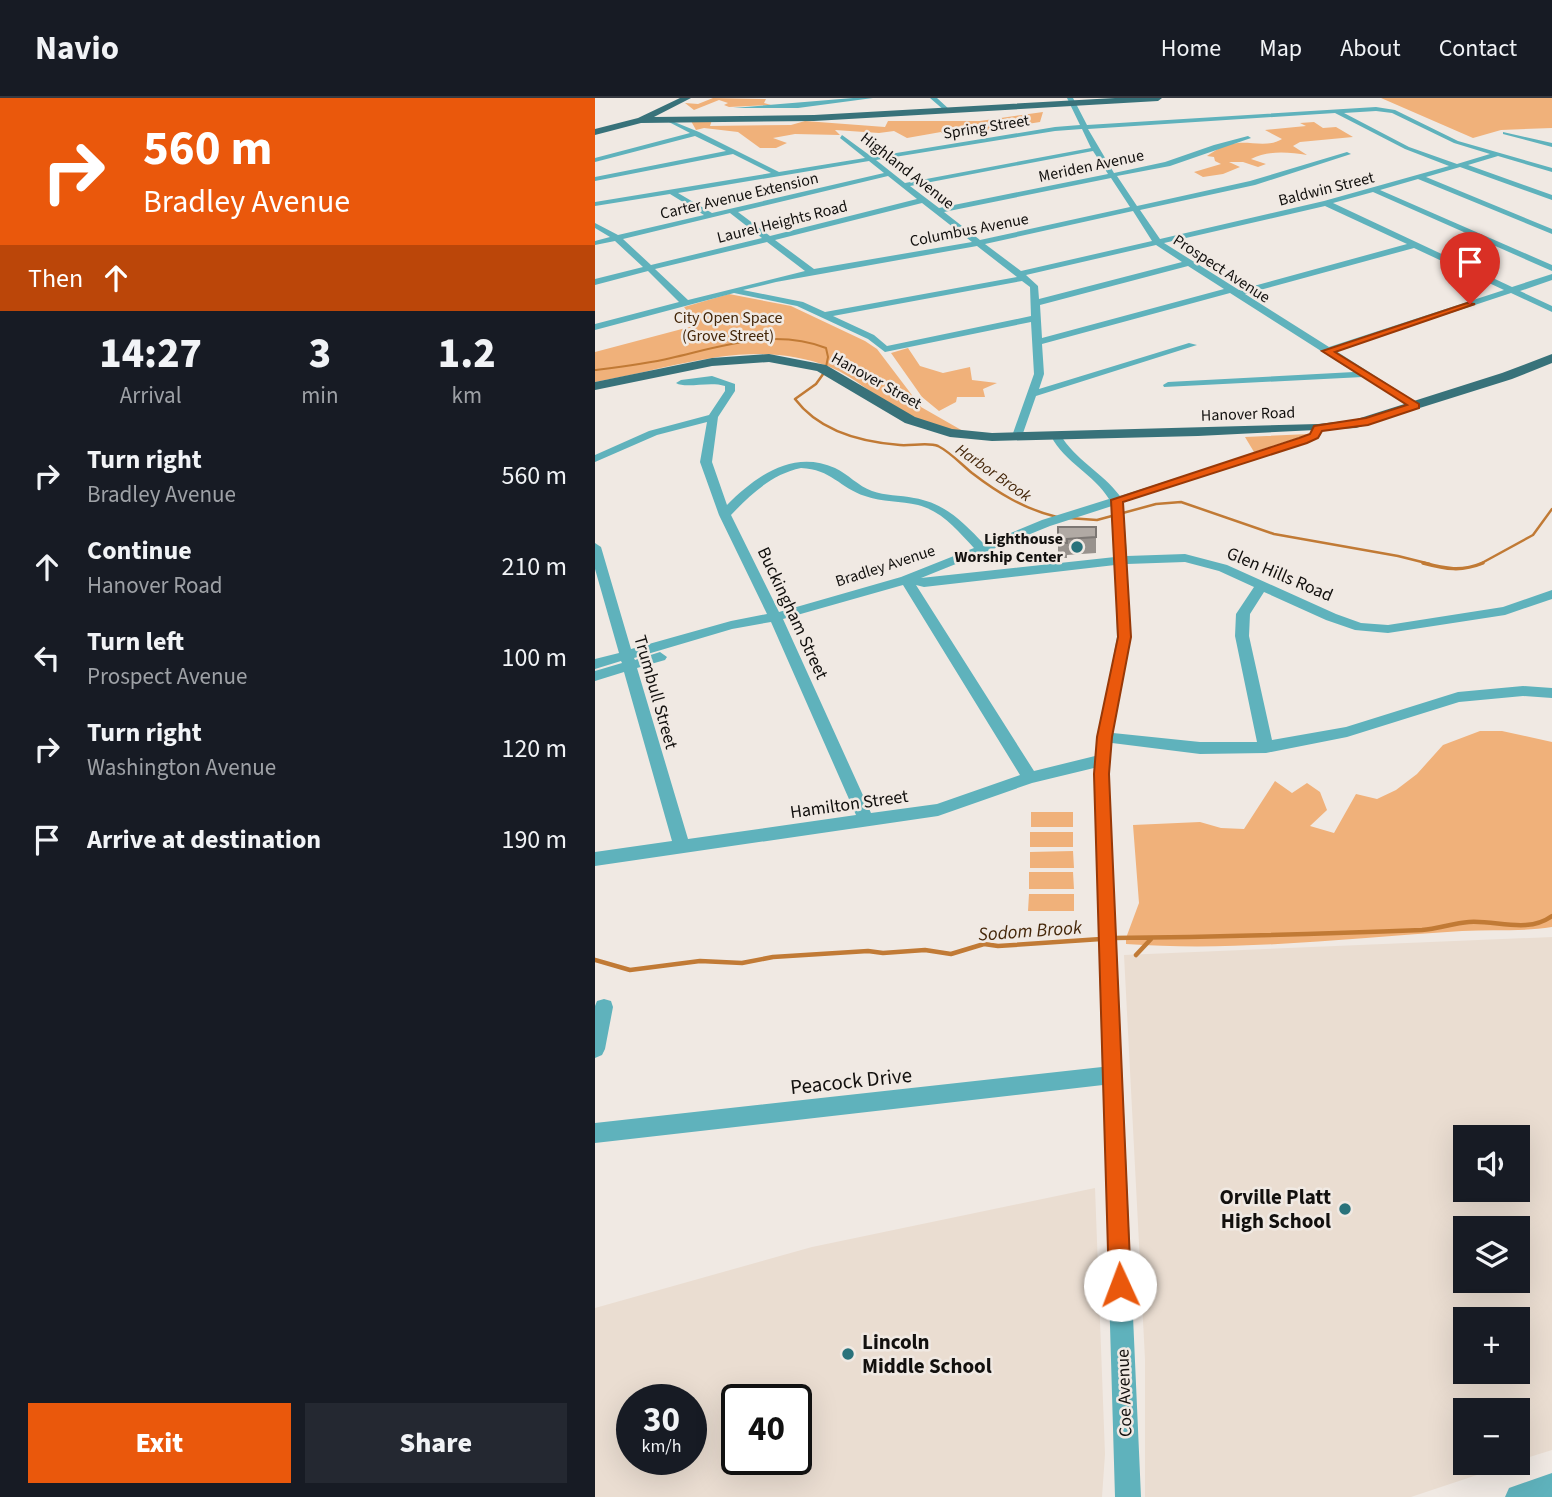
<!DOCTYPE html>
<meta charset="utf-8">
<style>
:root{--surface:#171b24;--page:#242831;--text:#f1f3f6;--muted:#9ea1a6;--line:#363941;--accent:#ea580c}
body{margin:0;font-family:"Source Sans 3",sans-serif;background:var(--page);color:var(--text);height:100vh;display:flex;flex-direction:column;font-size:26px;white-space:nowrap}
*{box-sizing:border-box;margin:0}
p{font-size:23px;color:var(--muted)}
.icon{flex:none;width:38px;height:38px;fill:none;stroke:currentColor;stroke-width:2;stroke-linecap:round;stroke-linejoin:round}
.map{position:relative;flex:1;overflow:hidden}
.panel{display:flex;flex-direction:column;background:var(--surface);width:595px}
.panel>*{flex:none}
.banner{background:#ea580c;color:#fff;overflow:hidden}
.fabs{position:absolute;left:858px;top:1027px;display:grid;gap:14px}
.fabs a{display:grid;place-items:center;width:77px;height:77px;border-radius:0px;background:var(--surface);box-shadow:0 7px 28px #0002;font-size:35px}
.speed{position:absolute;left:21px;top:1286px;display:flex;gap:14px;font-size:35px;font-weight:700;text-align:center}
.speed>*{display:grid;place-content:center;width:91px;height:91px;border-radius:50%;background:var(--surface);box-shadow:0 7px 28px #0002;line-height:1}
.speed small{font-size:18px;font-weight:400}
.speed .limit{border:4px solid #111;border-radius:10px;background:#fff;color:#111}
.pin{position:absolute;display:grid;place-items:center;width:60px;height:60px;color:#fff;margin:-72px -30px;border-radius:50% 50% 50% 0;rotate:-45deg;box-shadow:0 0 7px #0007}
.pin .icon{rotate:45deg}
.me{position:absolute;width:77px;margin:-38px;rotate:358deg;stroke-linejoin:round;filter:drop-shadow(0 0 5px #0008)}
.turn{display:flex;align-items:center;gap:24px;height:147px;padding:0 28px;font-size:32px}
.turn .icon{width:91px;height:91px;stroke-width:2.5}
.turn b{display:block;font-size:49px;line-height:60px}
.then{display:flex;align-items:center;height:66px;padding:0 28px;background:#0003;gap:14px;font-size:26px}
.eta{display:flex;justify-content:space-evenly;align-items:center;height:119px;text-align:center}
.eta b{font-size:42px;font-weight:800;line-height:49px}
.cta{display:flex;gap:14px;margin-top:auto;padding:14px 28px}
.cta a{flex:1;height:80px;border-radius:0px;background:var(--accent);color:#fff;font-size:28px;font-weight:800;line-height:80px;text-align:center}
.cta a+a{background:var(--page);color:var(--text)}
ul{padding:0;list-style:none}
li{display:flex;align-items:center;gap:21px;height:91px;padding:0 28px}
li div{flex:1}
li b{display:block;font-size:26px}
li em{font-style:normal}
header{display:flex;align-items:center;gap:42px;box-sizing:border-box;height:98px;padding:0 35px;background:var(--surface);border-bottom:2px solid var(--line)}
header strong{font-size:33px}
nav{display:flex;gap:38px;margin-inline-start:auto;font-size:24px}
main{display:flex;flex:1;min-height:0}
.map>svg:first-child{display:block}
</style>
<header>
<strong>Navio</strong>
<nav><a>Home</a><a>Map</a><a>About</a><a>Contact</a></nav>
</header>
<main>
<section class="panel">
<div class="banner">
<div class="turn"><svg class="icon" aria-label="right" viewBox="0 0 24 24"><path d="M7 20v-9h11M14 6l5 5-5 5"/></svg><div><b>560 m</b>Bradley Avenue</div></div>
<div class="then">Then<svg class="icon" aria-label="ahead" viewBox="0 0 24 24"><path d="M12 20V5M6 11l6-6 6 6"/></svg></div>
</div>
<div class="eta">
<div><b>14:27</b><p>Arrival</p></div>
<div><b>3</b><p>min</p></div>
<div><b>1.2</b><p>km</p></div>
</div>
<ul>
<li><svg class="icon" aria-label="right" viewBox="0 0 24 24"><path d="M7 20v-9h11M14 6l5 5-5 5"/></svg><div><b>Turn right</b><p>Bradley Avenue</p></div><em>560 m</em></li>
<li><svg class="icon" aria-label="ahead" viewBox="0 0 24 24"><path d="M12 20V5M6 11l6-6 6 6"/></svg><div><b>Continue</b><p>Hanover Road</p></div><em>210 m</em></li>
<li><svg class="icon" aria-label="left" viewBox="0 0 24 24"><path d="M17 20v-9H6M10 6l-5 5 5 5"/></svg><div><b>Turn left</b><p>Prospect Avenue</p></div><em>100 m</em></li>
<li><svg class="icon" aria-label="right" viewBox="0 0 24 24"><path d="M7 20v-9h11M14 6l5 5-5 5"/></svg><div><b>Turn right</b><p>Washington Avenue</p></div><em>120 m</em></li>
<li><svg class="icon" aria-label="arrive" viewBox="0 0 24 24"><path d="M6 21V4h12l-3 4 3 4H6"/></svg><div><b>Arrive at destination</b></div><em>190 m</em></li>
</ul>
<div class="cta"><a>Exit</a><a>Share</a></div>
</section>
<div class="map">
<svg width="957" height="1399" viewBox="0 0 957 1399">
<rect width="100%" height="100%" fill="#f0e9e3"/>
<path fill="#eaddd1" fill-rule="evenodd" d="M957,839v513l-35,11v-51h-52v53h48l-102,34h-266v-138l-21,-404zM870,1040h52v52h-52zM870,1130h52v53h-52zM870,1222h52v52h-52z
M500,1090l10,266 -3,43h-507v-189l217,-61zM37,1302h59v60h-59zM142,1302h59v60h-59z"/>
<path fill="#f0b17a" d="M118,0l53,1 -2,4 7,2 -42,2 -5,-2 4,-2 -9,-3 -25,10 -9,-7 13,1z
M786,0h171v30l-51,2 -28,8z
M448,14l-3,10 -94,15 -5,-5 -34,6 -13,-7 -15,2 -44,-3 5,5 -45,-1 -22,4 14,5 -11,5h-16l-22,-16 -34,-4 -8,2 -5,-9 21,-1 -2,6 81,-1 14,-4 80,6 3,-6h92z
M719,24l9,6 13,-1 17,10 -53,5 -7,4 14,9c-18,-3 -39,-5 -56,4l15,5 -8,3 -15,-5h-14l11,5 -17,7 -20,3 -9,-5 27,-8 -6,-3 -1,-4 -7,-1c10,-7 19,-12 31,-13 15,-1 32,4 44,-4l-17,-9 41,-4 -6,-3z
M134,196l62,12 74,35 12,8 44,58 42,24 -1,3c-16,-5 -35,-8 -51,-16 -28,-14 -52,-39 -81,-51 -78,-31 -157,2 -235,15v-30l102,-27 -13,-18z
M313,250l12,18 23,7 27,-6 2,13 25,3 -14,6 2,8h-28l-1,5 -17,9 -17,-14 -31,-44z
M714,336l-55,18 -9,-15z
M885,633h22l50,11v185c-30,5 -60,2 -90,4 -112,7 -224,21 -336,13v-6l13,-35 -6,-78 67,-3 21,6 23,1 31,-48 17,12 15,-10 13,9 7,18 -17,16 24,7 22,-39 21,5 19,-9 21,-16 26,-29z
M436,714h42v15h-42z
M435,734h43v15h-43z
M478,753l1,17h-44v-16z
M434,774h44l1,17h-45z
M434,796h45v17h-46z"/>
<g fill="none" stroke-linecap="round" stroke-linejoin="round">
<path stroke="#c17a35" stroke-width="2" d="M0,272c25,-3 51,-6 76,-12 52,-12 103,-30 155,-10l2,9 -3,15"/>
<path stroke="#c17a35" stroke-width="2.5" d="M231,272l-10,14 -21,15c24,32 66,43 105,46 11,1 29,-3 38,1 12,6 23,18 34,27 26,20 52,36 85,44
M473,420l29,2 59,-16 25,-2 93,32 124,22 32,8
M885,466l53,-29 19,-26"/>
<path stroke="#c17a35" stroke-width="3.5" d="M828,465c23,6 38,9 60,0"/>
<path stroke="#c17a35" stroke-width="4.5" d="M517,840c104,-1 207,-4 310,-8 16,-1 31,-7 47,-8 28,-2 58,12 83,-6
M541,857l15,-16
M0,862l35,10 70,-9 42,2 31,-6 95,-6 15,2 42,-3 26,4 33,-10 14,2 103,-7"/>
<path fill="#5fb2bc" fill-rule="evenodd" d="M258,0h20l-75,10h-65z
M335,0h7l13,12 -5,1z
M472,0h6l14,27 289,-18 19,3 63,31 94,27v4l-54,-16 -30,9 84,30v5l-92,-33 -34,10 126,52v5l-134,-55 -38,11 172,75v6l-179,-79 -40,11 179,84 40,-13v6l-32,11 32,15v6l-41,-19 -175,58 83,53 1,2 -5,3 -52,-32 -199,10 -1,-2 5,-3 186,-10 -124,-79 -188,51 2,30 -5,15 150,-46 8,2 -161,51 -14,40 -5,3 -5,-3 22,-62 -3,-52 -146,30 -17,-13 -71,-33 -63,-13 -139,37v-6l84,-22 -31,-31 -53,14v-6l48,-12 -28,-26 -20,4v-4l15,-4 -15,-9v-5l23,12 86,-20 -34,-21 -75,12v-4l176,-29 -38,-19 -138,27v-4l131,-26 -31,-15 -100,26v-4l95,-25 -23,-12v-2l32,13 80,40 86,-14 -25,-20 2,-3 30,22 183,-30 25,-2zM781,13l16,2 62,30 36,11 -33,10 -48,-17 -65,-34zM740,15l70,36 44,17 -125,35 -164,38 -20,-29 115,-25 96,-31 -4,-2 -97,29 -113,25 -20,-30 53,-10 81,-28 -3,-2 -34,9 -49,17 -51,11 -26,-44zM487,31l9,19 -186,35 -29,-23 179,-29zM498,53l15,23 -169,34 -29,-22zM274,63l15,12 -172,40 -34,-20zM293,78l29,23 -147,37 -32,-24zM516,80l19,29 -150,33 -36,-28zM327,105l50,39 -158,27 -39,-29zM730,108l82,38 -168,46 -75,-47zM538,113l19,30 -131,30 -36,-27zM135,115l32,25 -111,27 -28,-26zM172,144l38,29 -117,29 -33,-31zM561,147l26,17 -143,37 -1,-13 -12,-11zM382,148l40,31 -192,35 -22,-10 -60,-12 33,-8zM819,150l90,42 -175,57 -84,-53zM593,168l36,23 -182,49 -2,-33zM427,183l8,6 1,29 -144,30 -13,-11 -41,-19z
M908,34l49,11v4l-49,-13z
M117,278l23,8v7l-17,26 -6,45 15,43c29,-29 66,-56 108,-37 13,6 23,18 37,23 13,5 28,4 42,7 31,5 49,24 70,46l58,-24 67,-21c-15,-25 -44,-36 -58,-63l1,-2h8c15,26 42,38 60,62l179,-57 11,-5 4,-8 4,-1 5,3 -3,8 -13,7 -184,59 4,54 58,-2 42,11 109,49 25,9 27,2 115,-18 49,-17v9l-47,16 -117,18 -33,-3 -29,-10 -62,-28 -14,22 -1,22 23,104 74,-13 112,-35 65,-6 29,2v10l-29,-2 -64,6 -112,35 -81,16 -66,1 -88,-11 -3,31 32,723h-26l-12,-412 -508,58v-20l507,-56 -8,-299 -62,15 -94,33 -343,50v-14l77,-11 -48,-169 -29,9v-10l27,-8 -1,-2 -26,8v-10l24,-6 -24,-84v-26l6,4 30,102 100,-28 36,-7 -48,-99 -19,-53 7,-40 -50,13 -62,27v-7l54,-24 60,-16 16,-24v-5c-16,-5 -39,3 -49,-3l5,-3zM206,370c30,1 39,20 64,28 17,6 36,5 53,9 24,6 40,26 56,43l-73,29 -122,35 -48,-97c20,-21 41,-41 70,-47zM517,408l3,51 -194,21 129,-52zM590,464l34,9 35,16 -18,27 -1,22 22,106h-57l-87,-9 18,-96 -4,-73zM520,467l2,72 -22,119 -61,15 -118,-186 8,2zM308,487l117,190 -83,29 -66,9 -88,-194zM176,524l85,193 -168,24 -51,-171 28,-8 2,-3 -7,-5 -25,8 -1,-2 98,-29z
M9,901l7,2 2,6 -8,42 -3,6 -7,3v-52l2,-5z
M957,1375v24h-47l4,-9z"/>
<path fill="#38727a" fill-rule="evenodd" d="M85,0h11l-37,19 160,-2 301,-17h47l-4,3 -344,20 -173,2 -46,12v-6l43,-11z
M174,256l57,11 89,52 37,12 40,4 326,-9 36,-4 148,-47 50,-19v9l-40,16 -156,49 -158,8 -206,5 -42,-4 -45,-14 -88,-52 -48,-9 -57,4 -117,24v-8l117,-24z"/>
</g>
<path fill="#98928d" d="M463,429l38,10v16l-29,2v3h-9z"/>
<path fill="#b1aaa4" stroke="#7c7773" stroke-width="2" d="M463,429h38v10l-29,2v4h-9z"/>
<path fill="#ea580c" stroke="#983908" stroke-width="2" d="M872,205l8,1 -140,48 84,52v4l-51,17 -46,6 -4,7 -11,5 -184,59 8,135 -19,100 -3,37 22,511 -3,8 -8,4 -8,-4 -3,-8 -15,-511 3,-37 21,-100 -7,-137 188,-62 11,-4 4,-8 52,-8 41,-13 -85,-54z"/>
<g fill="#29727b" stroke="#f0e9e3" stroke-width="2.5">
<circle cx="482" cy="449" r="7"/>
<circle cx="750" cy="1111" r="7"/>
<circle cx="253" cy="1256" r="7"/>
</g>
<g text-anchor="middle" stroke-width="5" stroke-linejoin="round" paint-order="stroke">
<g font-size="16" fill="#12100e" stroke="#f0e9e3">
<text transform="translate(391 28) rotate(-9)" y="6">Spring Street</text>
<text transform="translate(496 67) rotate(-12)" y="6">Meriden Avenue</text>
<text transform="translate(313 72) rotate(38)" y="6">Highland Avenue</text>
<text transform="translate(731 90) rotate(-14)" y="6">Baldwin Street</text>
<text transform="translate(144 97) rotate(-13)" y="6">Carter Avenue Extension</text>
<text transform="translate(187 123) rotate(-14)" y="6">Laurel Heights Road</text>
<text transform="translate(374 131) rotate(-11)" y="6">Columbus Avenue</text>
<text transform="translate(627 170) rotate(33)" y="6">Prospect Avenue</text>
<text transform="translate(282 282) rotate(29)" y="6">Hanover Street</text>
<text transform="translate(653 315) rotate(-2)" y="6">Hanover Road</text>
<text transform="translate(290 467) rotate(-18)" y="6">Bradley Avenue</text>
</g>
<g font-size="16" fill="#432507" stroke="#f0e9e3">
<text x="133" y="225">City Open Space<tspan x="133" dy="18">(Grove Street)</tspan></text>
</g>
<g font-size="16" font-style="italic" fill="#46280b" stroke="#f0e9e3">
<text transform="translate(399 374) rotate(35)" y="6">Harbor Brook</text>
</g>
<g font-size="16" font-weight="bold" fill="#12100e" stroke="#f0e9e3" text-anchor="end">
<text x="468" y="446">Lighthouse<tspan x="468" dy="18">Worship Center</tspan></text>
</g>
<g font-size="18" fill="#12100e" stroke="#f0e9e3">
<text transform="translate(685 476) rotate(23)" y="6">Glen Hills Road</text>
<text transform="translate(198 515) rotate(65)" y="6">Buckingham Street</text>
<text transform="translate(61 594) rotate(74)" y="6">Trumbull Street</text>
<text transform="translate(254 706) rotate(-8)" y="6">Hamilton Street</text>
<text transform="translate(529 1295) rotate(-92)" y="6">Coe Avenue</text>
</g>
<g font-size="19" font-style="italic" fill="#46280b" stroke="#f0e9e3">
<text transform="translate(435 832) rotate(-4)" y="7">Sodom Brook</text>
</g>
<g font-size="21" fill="#12100e" stroke="#f0e9e3">
<text transform="translate(256 983) rotate(-6)" y="7">Peacock Drive</text>
</g>
<g font-size="21" font-weight="bold" fill="#12100e" stroke="#f0e9e3" text-anchor="end">
<text x="736" y="1106">Orville Platt<tspan x="736" dy="24">High School</tspan></text>
<text x="267" y="1251" text-anchor="start">Lincoln<tspan x="267" dy="24">Middle School</tspan></text>
</g>
</g>
</svg>
<div class="fabs">
<a><svg class="icon" aria-label="sound" viewBox="0 0 24 24"><path d="M4 9h4l5-4v14l-5-4H4zM17 9q2 3 0 6"/></svg></a>
<a><svg class="icon" aria-label="layers" viewBox="0 0 24 24"><path d="M12 4l9 5-9 5-9-5zM3 14l9 5 9-5"/></svg></a>
<a>+</a>
<a>−</a>
</div>
<div class="speed"><div>30<small>km/h</small></div><div class="limit">40</div></div>
<div class="pin" style="left:875px;top:206px;background:#d93025"><svg class="icon" aria-label="arrive" viewBox="0 0 24 24"><path d="M6 21V4h12l-3 4 3 4H6"/></svg></div>
<svg class="me" style="left:525px;top:1187px" viewBox="-20 -20 40 40"><circle r="19" fill="#fff"/><path d="M0-13L10 11 0 6-10 11z" fill="#ea580c"/></svg>
</div>
</main>
